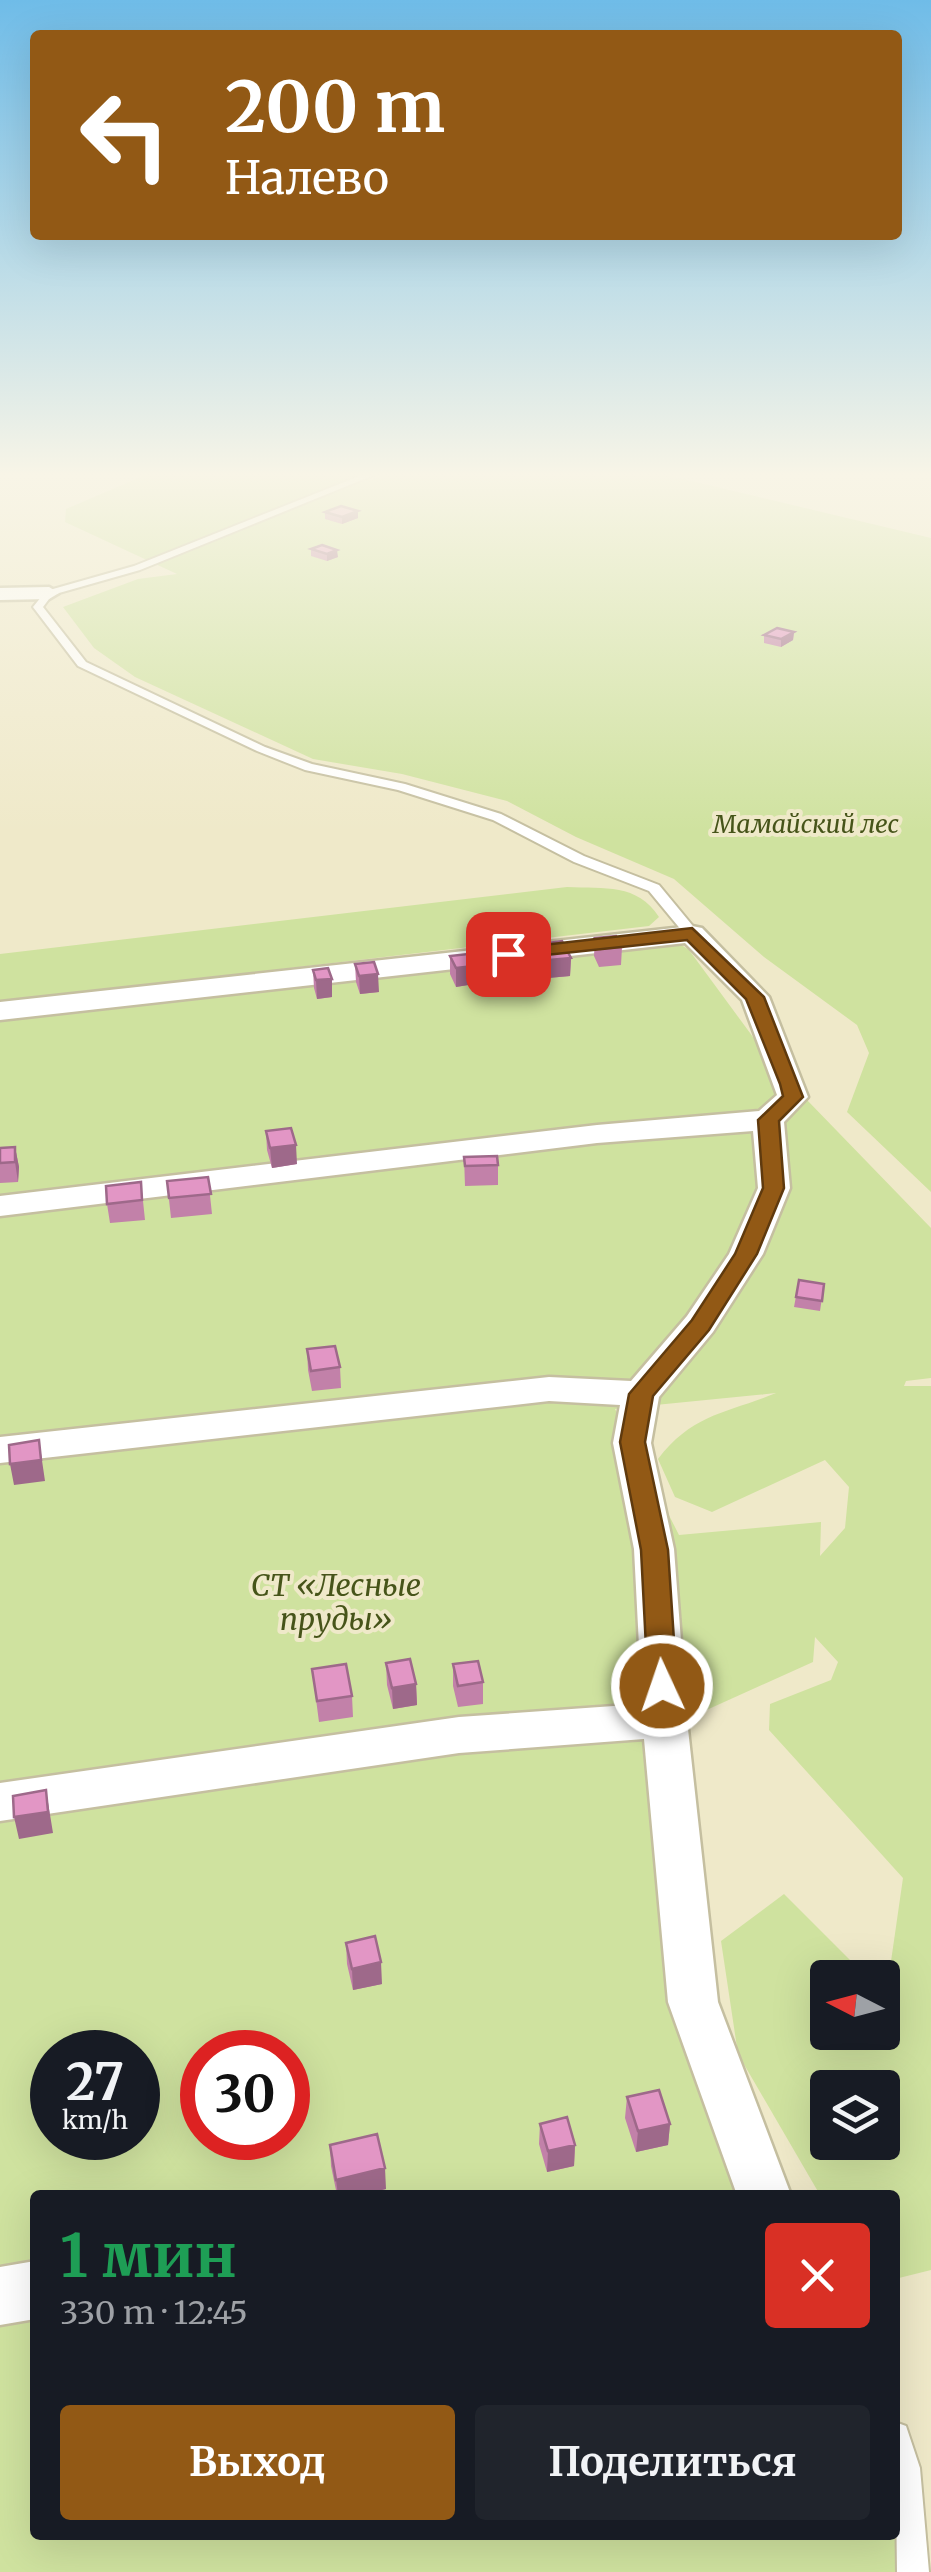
<!DOCTYPE html>
<html lang="ru">
<meta charset="utf-8">
<style>
:root{--surface:#171b24;--page:#20242c;--text:#f1f3f6;--muted:#9ea1a6;--accent:#925915}
body{margin:0;font-family:Merriweather,serif;background:var(--page);color:var(--text);height:100vh;display:flex;flex-direction:column;font-size:38px;white-space:nowrap}
*{box-sizing:border-box;margin:0}
p{font-size:32px;color:var(--muted)}
.icon{flex:none;width:55px;height:55px;fill:none;stroke:currentColor;stroke-width:2;stroke-linecap:round;stroke-linejoin:round}
.map{position:relative;flex:1;overflow:hidden}
.panel{position:absolute;left:30px;top:2190px;width:870px;height:350px;display:flex;flex-direction:column;background:var(--surface);border-radius:10px;box-shadow:0 10px 40px #0002}
.panel>*{flex:none}
.top-card{position:absolute;left:30px;top:30px;width:872px;height:210px;border-radius:10px;box-shadow:0 10px 40px #0002;background:#925915;color:#fff;overflow:hidden}
.needle{width:65px;rotate:276deg}
.tools{position:absolute;left:810px;top:1960px;display:grid;gap:20px}
.tools a{display:grid;place-items:center;width:90px;height:90px;border-radius:10px;background:var(--surface);box-shadow:0 10px 40px #0002;font-size:50px}
.speed{position:absolute;left:30px;top:2030px;display:flex;gap:20px;font-size:50px;font-weight:700;text-align:center}
.speed>*{display:grid;place-content:center;width:130px;height:130px;border-radius:50%;background:var(--surface);box-shadow:0 10px 40px #0002;line-height:1}
.speed small{font-size:25px;font-weight:400}
.speed .limit{border:15px solid #d22;background:#fff;color:#111}
.pin{position:absolute;display:grid;place-items:center;width:85px;height:85px;color:#fff;margin:-42px;border-radius:20px;box-shadow:0 5px 15px #0006}
.me{position:absolute;width:110px;margin:-55px;rotate:357deg;stroke-linejoin:round;filter:drop-shadow(0 0 8px #0008)}
.turn{display:flex;align-items:center;gap:35px;height:210px;padding:0 30px;font-size:45px}
.turn .icon{width:130px;height:130px;stroke-width:2.5}
.turn b{display:block;font-size:70px;line-height:85px}
.round{display:grid;place-items:center;flex:none;width:105px;height:105px;border-radius:10px;background:var(--page)}
.overview{display:flex;align-items:center;justify-content:space-between;height:170px;padding:0 30px}
h1{font-size:60px;font-weight:700;line-height:75px;color:#1e9e55}
.primary-button{display:flex;gap:20px;margin-top:auto;padding:20px 30px}
.primary-button a{flex:1;height:115px;border-radius:10px;background:var(--accent);color:#fff;font-size:40px;font-weight:700;line-height:115px;text-align:center}
.primary-button a+a{background:var(--page);color:var(--text)}
.map>svg:first-child{display:block}
</style>
<div class="map">
<svg width="931" height="2572" viewBox="0 0 931 2572">
<rect width="100%" height="100%" fill="#efe9c9"/>
<path fill="#cfe29f" fill-rule="evenodd" d="M150,473h198l23,7 18,-7h269l273,65v654l-84,-80 22,-59 -12,-28 -93,-68 -90,-78 -98,-42 -69,-36 -105,-27 -89,-15 -178,-82 -41,-29 -31,-41 75,-28 39,-5 -112,-52 1,-13z
M567,887c38,2 70,-4 92,30l-10,9 -649,76v-48z
M662,932l27,18 86,117 156,161v150l-25,3 -2,5h27v884l-36,9v-84h-75l-82,-141 -17,-113 63,-47 83,83 -39,1v54h54l1,-39 3,3 17,-118 -134,-148 1,-26 61,-24 7,-18 -23,-25 -2,25 -164,74 109,459h-723v340h860v-39l6,76h-901v-1560zM776,1393c-48,20 -83,20 -118,66l17,38 37,15 113,-52 24,27 -4,41 -25,28 1,-34 -142,13 -64,-126zM52,2052h86v86h-86zM202,2052h86v86h-86zM828,2088h54v54h-54z"/>
<g fill="none" stroke-linecap="round" stroke-linejoin="round">
<defs>
<path id="lane" d="M367,473h12l-239,97 -88,25 -9,12 43,55 179,85 47,17 93,20 96,30 83,42 75,29 38,46v6h-10l-38,-46 -75,-29 -81,-42 -95,-30 -93,-20 -48,-19 -179,-85 -45,-59 13,-16 88,-25z
M895,2422l11,4 14,42 9,104h-32z"/>
<path id="street" d="M0,588l49,-1 10,6 -10,6 -49,1z
M692,926l10,2 67,69 39,100 -24,25 6,66 -27,66 -50,78 -54,65 -8,46 23,106 13,171 31,282 73,193h-54l-69,-193 -24,-263 -185,14 -459,68v-38l459,-66 183,-13 -8,-155 -21,-106 7,-38 -71,-4 -549,62v-26l549,-60 82,4 56,-65 42,-62 29,-66 -5,-57 -156,12 -597,73v-20l597,-71 162,-14 18,-16 -35,-95 -57,-57 -685,77v-18z
M35,2261v58l-35,6v-58z"/>
</defs>
<use href="#lane" stroke="#c5bfa0" stroke-width="4"/>
<use href="#street" stroke="#c5bfa0" stroke-width="5"/>
<use href="#lane" fill="#fff" fill-rule="evenodd"/>
<use href="#street" fill="#fff" fill-rule="evenodd"/>
</g>
<path fill="#c281a9" d="M325,512l33,6 -16,6 -17,-5z
M311,549l27,8 -11,4 -16,-5z
M794,632l-1,8 -12,7 -17,-4v-8z
M595,938l27,9 -1,18 -22,2 -5,-11z
M540,944l31,14 -1,18 -22,2 -8,-16z
M450,956l24,10v18l-18,3 -6,-13z
M355,964l24,28 -19,2 -4,-12z
M313,970l19,9v18l-15,2 -3,-11z
M266,1131l31,33 -25,4 -5,-18z
M15,1147l4,20 -1,15 -18,1v-35z
M464,1157l34,8v20l-33,1z
M208,1177l4,37 -41,4 -4,-37z
M141,1182l4,38 -35,3 -3,-19z
M799,1280l25,4 -4,27 -26,-4z
M307,1349l33,18 1,21 -29,3 -4,-21z
M386,1663l30,21 1,21 -24,4 -6,-24z
M453,1664l30,18v22l-25,3 -5,-21z
M312,1669l40,27 1,21 -34,5z
M346,1943l36,41 -29,6 -6,-26z
M627,2097l43,27 -2,21 -32,7 -11,-34z
M540,2124l35,21 -1,21 -27,6 -8,-28z
M330,2145l56,44 -25,6h-24l-6,-29z"/>
<path fill="#9e698a" d="M358,511v7l-16,6v-7z
M337,550l1,7 -11,4v-7z
M794,632l-1,8 -12,7v-8z
M571,958l-1,18 -22,2 1,-18z
M474,966v18l-18,3v-19z
M378,974l1,18 -19,2 -1,-18z
M332,979v18l-15,2 -1,-19z
M296,1145l1,19 -25,4 -2,-20z
M15,1147l4,20 -1,15 -3,-20z
M39,1440l6,41 -31,4 -4,-21z
M416,1684l1,21 -24,4 -1,-21z
M46,1790l7,43 -34,6 -5,-22z
M381,1962l1,22 -29,6 -1,-21z
M670,2124l-2,21 -32,7 2,-21z
M575,2145l-1,21 -27,6 1,-21z
M385,2168l1,21 -25,6h-23l-2,-15z"/>
<path fill="#e296c5" stroke="#9e698a" stroke-width="2.5" d="M341,506l17,5 -16,6 -17,-5z
M322,545l15,5 -10,4 -16,-5z
M777,628l17,4 -13,7 -17,-4z
M616,936l6,11 -22,2 -5,-11z
M562,941l9,17 -22,2 -9,-16z
M468,954l6,12 -18,2 -6,-12z
M374,962l4,12 -19,2 -4,-12z
M328,968l4,11 -16,1 -3,-10z
M291,1128l5,17 -26,3 -4,-17z
M15,1147v15l-15,1v-15z
M497,1156l1,9 -33,1 -1,-9z
M208,1177l3,17 -42,4 -2,-17z
M141,1182l1,18 -35,4 -1,-18z
M799,1280l25,4 -2,17 -26,-4z
M335,1346l5,21 -29,4 -4,-22z
M39,1440l2,20 -31,4 -1,-19z
M410,1659l6,25 -24,4 -6,-25z
M478,1661l5,21 -25,4 -5,-22z
M346,1664l6,32 -35,5 -5,-32z
M46,1790l2,22 -34,5 -1,-21z
M375,1936l6,26 -29,7 -6,-26z
M659,2090l11,34 -32,7 -11,-34z
M567,2117l8,28 -27,6 -8,-27z
M377,2134l8,34 -49,12 -6,-35z"/>
<linearGradient id="sky" x2="0" y2="1"><stop stop-color="#6fbce8"/><stop offset="0.57" stop-color="#f8f5e7"/><stop offset="1" stop-color="#f8f5e7" stop-opacity="0"/></linearGradient>
<rect width="931" height="833" fill="url(#sky)"/>
<path fill="#925915" stroke="#5f3a0e" stroke-width="2.5" d="M692,928l72,69 39,100 -24,24 5,67 -27,66 -48,76 -56,66 -8,46 23,108 9,136 -4,7h-21l-4,-7 -7,-136 -21,-108 9,-48 63,-74 43,-66 28,-66 -5,-68 25,-24 -3,-12 -34,-85 -59,-59 -179,19 -9,-5 9,-5z"/>
<g text-anchor="middle" stroke-width="8" stroke-linejoin="round" paint-order="stroke">
<g font-size="25" font-style="italic" fill="#465419" stroke="#efe9c9">
<text x="806" y="833">Мамайский лес</text>
</g>
<g font-size="30" font-style="italic" fill="#465419" stroke="#efe9c9">
<text x="336" y="1596">СТ «Лесные<tspan x="336" dy="34">пруды»</tspan></text>
</g>
</g>
</svg>
<div class="tools">
<a><svg class="needle" viewBox="-14 -14 28 28"><path d="M0-13l5 13h-10z" fill="#e53935"/><path d="M0 13l5-13h-10z" fill="#9ea1a6"/></svg></a>
<a><svg class="icon" aria-label="layers" viewBox="0 0 24 24"><path d="M12 4l9 5-9 5-9-5zM3 14l9 5 9-5"/></svg></a>
</div>
<div class="speed"><div>27<small>km/h</small></div><div class="limit">30</div></div>
<div class="pin" style="left:508px;top:954px;background:#d93025"><svg class="icon" aria-label="arrive" viewBox="0 0 24 24"><path d="M6 21V4h12l-3 4 3 4H6"/></svg></div>
<svg class="me" style="left:662px;top:1686px" viewBox="-20 -20 40 40"><circle r="17" fill="#925915" stroke="#fff" stroke-width="3"/><path d="M0-11L8 9 0 5-8 9z" fill="#fff"/></svg>
<div class="top-card">
<div class="turn"><svg class="icon" aria-label="left" viewBox="0 0 24 24"><path d="M17 20v-9H6M10 6l-5 5 5 5"/></svg><div><b>200 m</b>Налево</div></div>
</div>
<section class="panel">
<div class="overview"><div><h1>1 мин</h1><p>330 m · 12:45</p></div><a class="round" style="background:#d93025;color:#fff"><svg class="icon" aria-label="close" viewBox="0 0 24 24"><path d="M6 6l12 12M18 6L6 18"/></svg></a></div>
<div class="primary-button"><a>Выход</a><a>Поделиться</a></div>
</section>
</div>
